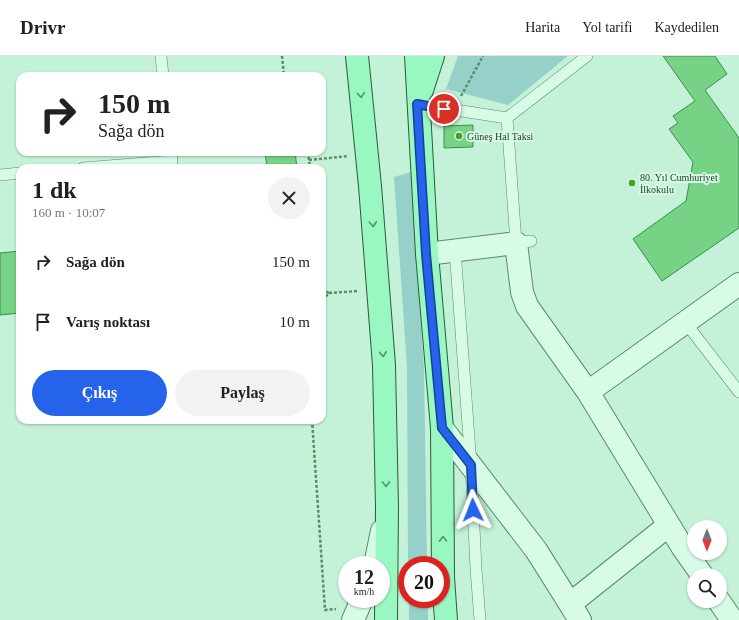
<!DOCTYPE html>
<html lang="tr">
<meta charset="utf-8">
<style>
:root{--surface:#fff;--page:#f2f2f2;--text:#202124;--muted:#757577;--line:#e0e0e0;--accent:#2563eb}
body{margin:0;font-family:Georgia,serif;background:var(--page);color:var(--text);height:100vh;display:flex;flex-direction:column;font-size:15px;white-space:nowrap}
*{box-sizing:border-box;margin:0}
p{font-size:13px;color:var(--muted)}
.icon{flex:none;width:22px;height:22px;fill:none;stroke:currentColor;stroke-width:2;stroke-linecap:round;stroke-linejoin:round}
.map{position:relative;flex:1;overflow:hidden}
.side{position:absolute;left:16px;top:108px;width:310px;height:260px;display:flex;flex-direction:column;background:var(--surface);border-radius:12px;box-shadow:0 1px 3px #0004}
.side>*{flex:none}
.hud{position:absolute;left:16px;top:16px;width:310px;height:84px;border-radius:12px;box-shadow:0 1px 3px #0004;background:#fff;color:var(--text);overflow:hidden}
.needle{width:26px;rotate:180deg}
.tools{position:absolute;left:687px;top:464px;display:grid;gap:8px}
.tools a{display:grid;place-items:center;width:40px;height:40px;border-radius:50%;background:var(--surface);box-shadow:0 1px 3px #0004;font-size:20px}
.speed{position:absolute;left:338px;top:500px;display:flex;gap:8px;font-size:20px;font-weight:700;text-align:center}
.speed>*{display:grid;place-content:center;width:52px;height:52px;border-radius:50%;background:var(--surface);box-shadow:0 1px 3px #0004;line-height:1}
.speed small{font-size:10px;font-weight:400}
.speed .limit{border:6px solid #d22;background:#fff;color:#111}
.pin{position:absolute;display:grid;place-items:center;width:34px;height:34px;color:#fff;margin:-17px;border:2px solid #fff;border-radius:50%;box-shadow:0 1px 4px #0007}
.me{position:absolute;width:44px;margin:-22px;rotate:358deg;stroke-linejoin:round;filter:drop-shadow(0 0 3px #0008)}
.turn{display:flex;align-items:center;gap:14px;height:84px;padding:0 16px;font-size:18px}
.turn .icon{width:52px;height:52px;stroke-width:2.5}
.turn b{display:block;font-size:28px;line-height:34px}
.round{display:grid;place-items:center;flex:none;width:42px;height:42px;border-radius:21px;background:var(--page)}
.overview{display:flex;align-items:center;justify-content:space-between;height:68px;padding:0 16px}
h1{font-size:24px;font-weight:600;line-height:30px}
.primary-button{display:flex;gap:8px;margin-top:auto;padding:8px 16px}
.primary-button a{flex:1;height:46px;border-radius:24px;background:var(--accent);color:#fff;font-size:16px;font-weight:600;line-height:46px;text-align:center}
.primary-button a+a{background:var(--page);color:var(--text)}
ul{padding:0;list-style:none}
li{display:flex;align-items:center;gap:12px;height:60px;padding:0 16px}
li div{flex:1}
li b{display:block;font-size:15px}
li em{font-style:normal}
header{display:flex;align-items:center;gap:24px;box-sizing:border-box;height:56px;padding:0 20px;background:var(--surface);border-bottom:1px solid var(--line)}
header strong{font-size:19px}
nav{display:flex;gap:22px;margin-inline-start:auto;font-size:14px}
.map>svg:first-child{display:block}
</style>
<header>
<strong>Drivr</strong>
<nav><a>Harita</a><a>Yol tarifi</a><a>Kaydedilen</a></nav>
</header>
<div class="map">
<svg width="739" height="564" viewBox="0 0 739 564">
<rect width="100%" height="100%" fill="#c4f2d8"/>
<path fill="#96d1c9" d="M458,0h110l-60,49 -62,-16z
M411,116l13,197 3,196h-19l-1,-198 -13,-190z
M409,543h19v21h-19z"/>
<path fill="#76d385" stroke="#3c8f48" d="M663,0h52l12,18 -22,16 34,48v90l-77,53 -29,-42 53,-38 7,-39 -24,-33 9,-6 -5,-7 22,-15z
M473,69v22l-29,1v-22z
M265,96h30l2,16h-30z
M20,195v62l-20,2v-62z"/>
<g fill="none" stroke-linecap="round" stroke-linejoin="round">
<defs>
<path id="lane" d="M161,0l2,20
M417,48l90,14 80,-62
M507,62l9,125 15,-2
M83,112l89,-7 -1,-9
M0,119l20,-2
M455,194l16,215 5,104 4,51
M685,266l54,70"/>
<path id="street" d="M427,198l89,-11 6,49 5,14 61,86 95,156 19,27
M588,336l151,-108
M442,372l94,122 44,70
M375,509l7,-34
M719,545l13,19
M570,548l99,-79
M353,564l9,-21"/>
<path id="primary" d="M357,0l13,130 14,179 3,142 -1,113
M416,0l11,198 15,174 1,149 3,43
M422,34l11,-34"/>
</defs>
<use href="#lane" stroke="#588e67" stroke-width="12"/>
<use href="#street" stroke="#588e67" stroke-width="24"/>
<use href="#primary" stroke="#2d5b37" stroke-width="24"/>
<path stroke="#588e67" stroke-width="2.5" stroke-dasharray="3 2" stroke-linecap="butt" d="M282,0l2,20
M461,40l22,-40
M308,96l2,16
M309,104l39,-4
M322,233l7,4 -7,7
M329,237l29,-2
M312,364l13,190 11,-1"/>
<use href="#lane" stroke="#d8fbe8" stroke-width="11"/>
<use href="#street" stroke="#d8fbe8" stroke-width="22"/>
<use href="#primary" stroke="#99f7c2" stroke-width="22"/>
</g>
<defs><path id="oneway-chevron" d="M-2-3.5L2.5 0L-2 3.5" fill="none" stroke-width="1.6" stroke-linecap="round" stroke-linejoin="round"/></defs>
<g stroke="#55916c">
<use href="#oneway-chevron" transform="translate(361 39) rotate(84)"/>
<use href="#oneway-chevron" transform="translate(373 168) rotate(85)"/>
<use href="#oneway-chevron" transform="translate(383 298) rotate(85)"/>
<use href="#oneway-chevron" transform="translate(386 428) rotate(89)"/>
<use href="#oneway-chevron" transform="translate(443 483) rotate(-90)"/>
</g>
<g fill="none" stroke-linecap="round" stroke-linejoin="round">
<defs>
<path id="route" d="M444,53l-27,-5 9,150 16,174 29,37 2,45"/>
</defs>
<use href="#route" stroke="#184099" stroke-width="10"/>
<use href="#route" stroke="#2563eb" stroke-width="7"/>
</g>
<g fill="#44a223" stroke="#d4f8e4" stroke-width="1.5">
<circle cx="459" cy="80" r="4"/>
<circle cx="632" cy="127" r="4"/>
</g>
<g text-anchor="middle" stroke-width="4" stroke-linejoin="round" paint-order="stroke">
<g font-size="10" fill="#1e3d25" stroke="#d4f8e4" text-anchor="start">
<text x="467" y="84">Güneş Hal Taksi</text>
<text x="640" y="125">80. Yıl Cumhuriyet<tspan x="640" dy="12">İlkokulu</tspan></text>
</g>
</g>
</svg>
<div class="tools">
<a><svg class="needle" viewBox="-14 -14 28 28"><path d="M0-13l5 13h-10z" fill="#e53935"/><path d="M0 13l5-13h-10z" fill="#757577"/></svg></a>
<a><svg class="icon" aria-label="search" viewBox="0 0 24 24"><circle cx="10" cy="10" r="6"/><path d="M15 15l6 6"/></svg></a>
</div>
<div class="speed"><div>12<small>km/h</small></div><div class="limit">20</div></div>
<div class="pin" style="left:444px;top:53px;background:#d93025"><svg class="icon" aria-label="arrive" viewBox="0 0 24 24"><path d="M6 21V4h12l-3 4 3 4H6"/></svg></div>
<svg class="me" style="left:473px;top:454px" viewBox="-20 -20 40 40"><path d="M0-17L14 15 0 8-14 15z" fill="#2563eb" stroke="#fff" stroke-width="4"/></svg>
<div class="hud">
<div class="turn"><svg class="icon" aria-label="right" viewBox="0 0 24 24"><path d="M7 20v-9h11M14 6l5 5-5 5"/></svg><div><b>150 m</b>Sağa dön</div></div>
</div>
<section class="side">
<div class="overview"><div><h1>1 dk</h1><p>160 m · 10:07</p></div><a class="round"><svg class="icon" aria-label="close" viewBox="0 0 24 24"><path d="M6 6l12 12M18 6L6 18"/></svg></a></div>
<ul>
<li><svg class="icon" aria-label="right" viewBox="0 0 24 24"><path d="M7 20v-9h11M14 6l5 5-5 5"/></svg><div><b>Sağa dön</b></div><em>150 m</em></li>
<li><svg class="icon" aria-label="arrive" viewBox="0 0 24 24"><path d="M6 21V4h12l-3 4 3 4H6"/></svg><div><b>Varış noktası</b></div><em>10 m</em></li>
</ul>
<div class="primary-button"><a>Çıkış</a><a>Paylaş</a></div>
</section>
</div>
